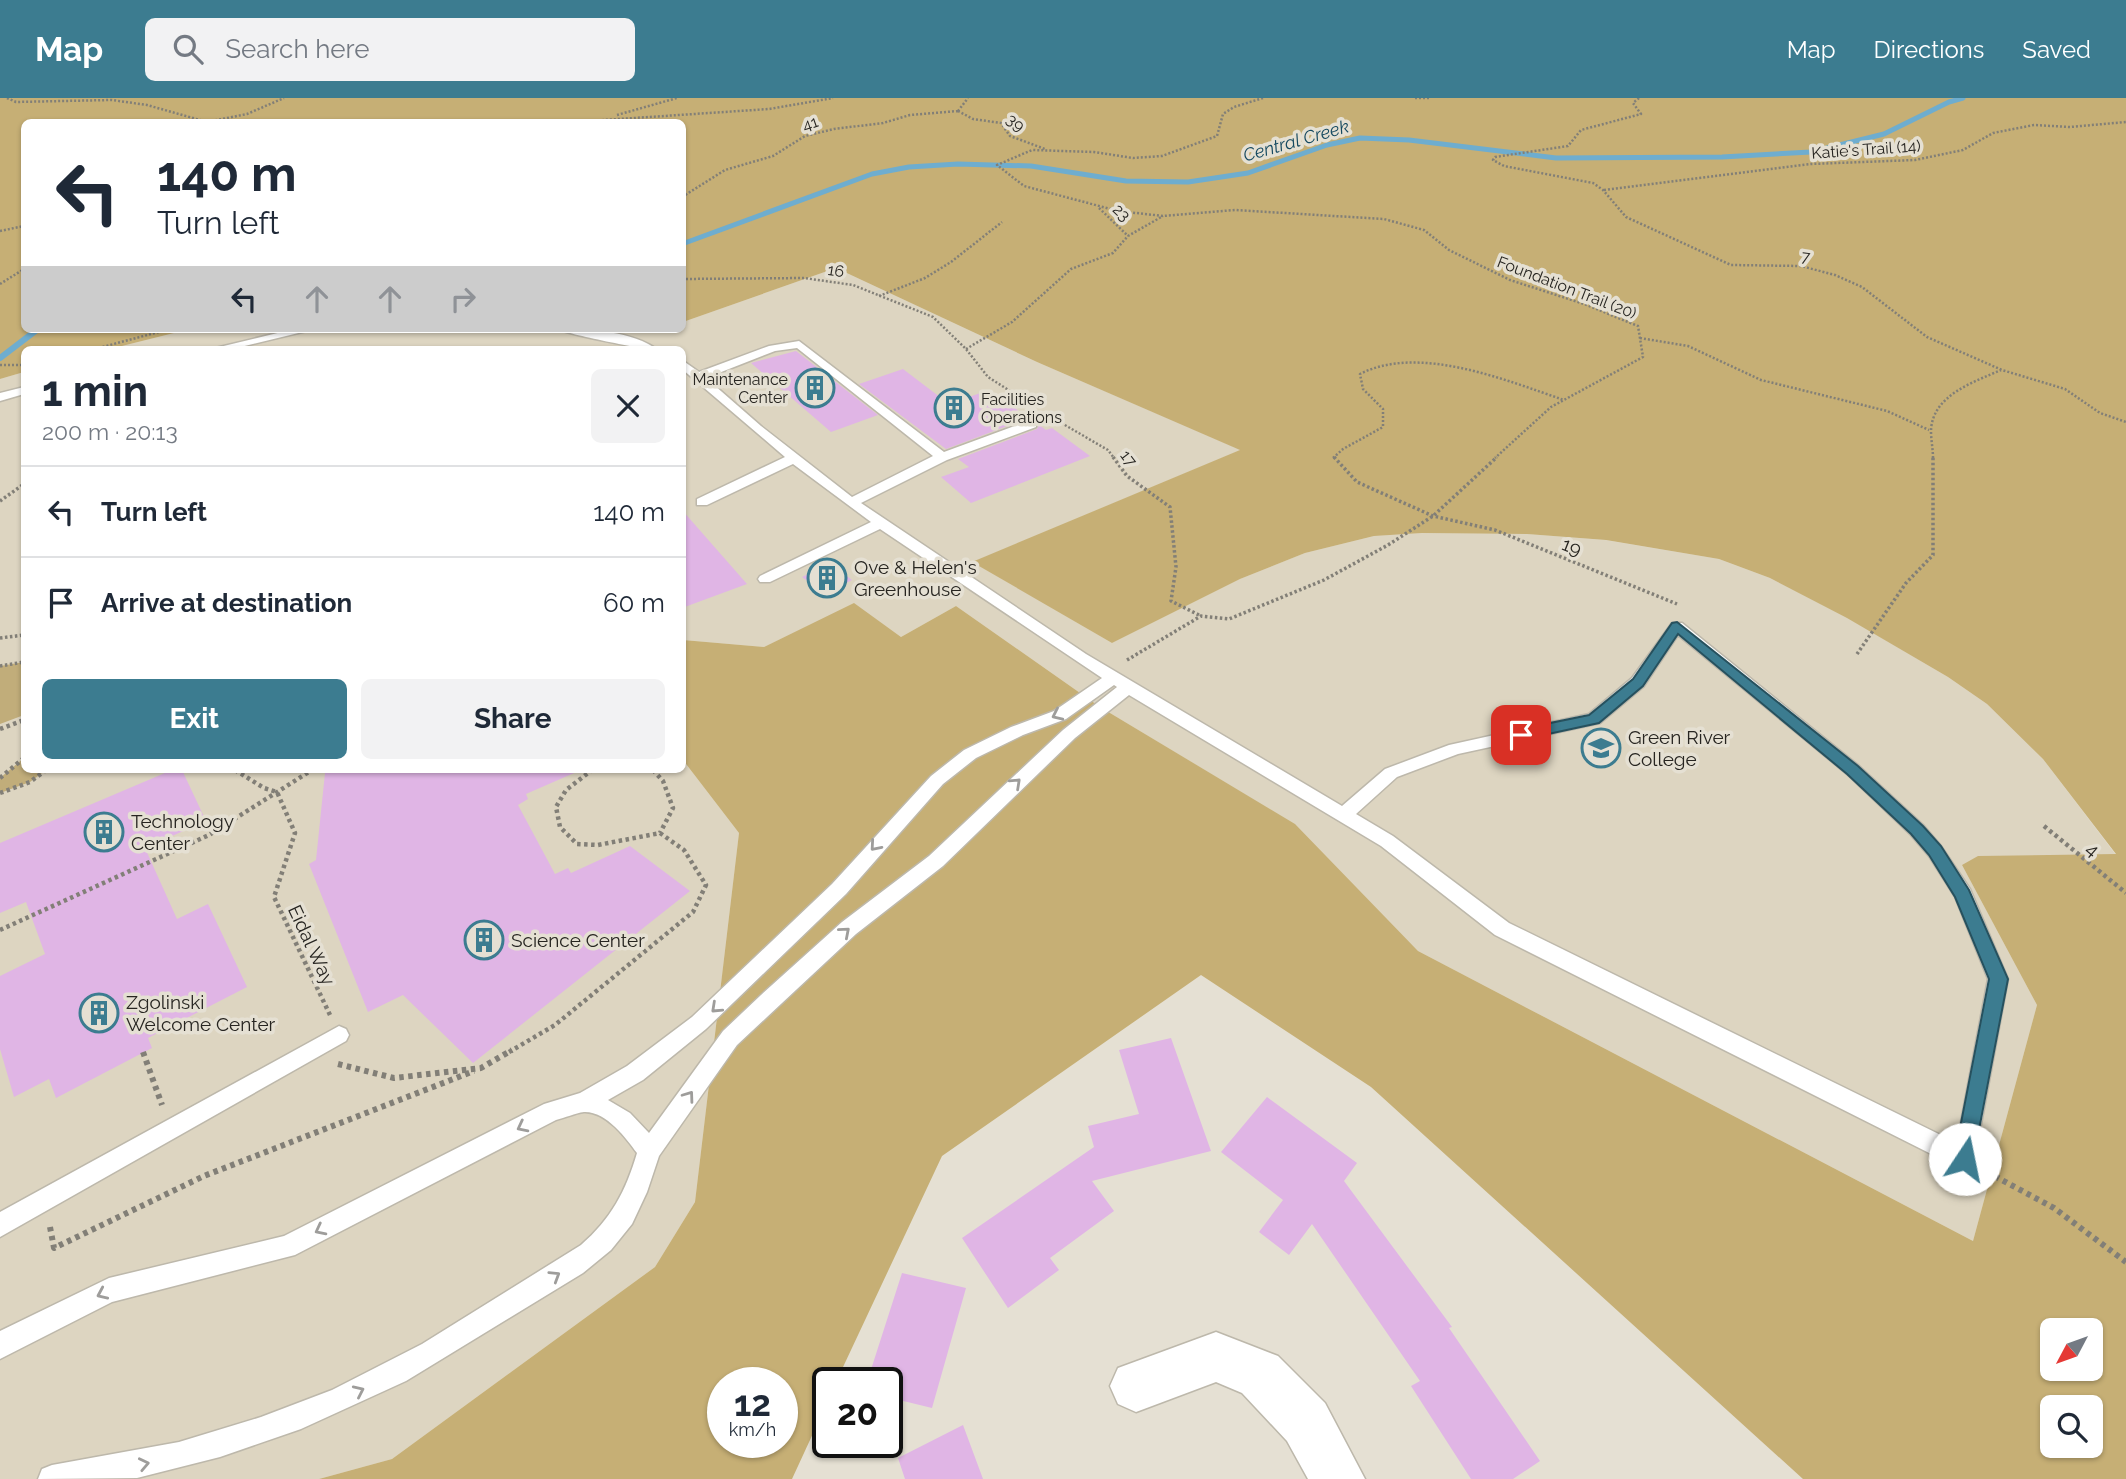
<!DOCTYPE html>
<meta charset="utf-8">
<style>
:root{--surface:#fff;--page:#f2f2f3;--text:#1f2937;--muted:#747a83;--line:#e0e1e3;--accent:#3c7c90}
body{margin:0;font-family:Raleway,sans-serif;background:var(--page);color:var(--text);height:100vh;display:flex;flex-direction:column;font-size:26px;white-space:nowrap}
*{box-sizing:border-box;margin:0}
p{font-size:23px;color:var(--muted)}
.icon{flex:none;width:38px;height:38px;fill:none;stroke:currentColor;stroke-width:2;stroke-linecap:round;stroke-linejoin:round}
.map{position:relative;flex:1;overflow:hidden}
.drawer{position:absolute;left:21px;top:248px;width:665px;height:427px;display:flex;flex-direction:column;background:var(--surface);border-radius:10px;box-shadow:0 2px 5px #0004}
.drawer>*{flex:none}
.top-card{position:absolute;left:21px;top:21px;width:665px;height:214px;border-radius:10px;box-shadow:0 2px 5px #0004;background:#fff;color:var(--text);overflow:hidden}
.needle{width:46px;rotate:229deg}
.tools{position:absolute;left:2040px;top:1220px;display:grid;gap:14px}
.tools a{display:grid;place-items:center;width:63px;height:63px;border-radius:10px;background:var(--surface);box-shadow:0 2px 5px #0004;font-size:35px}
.speed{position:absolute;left:707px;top:1269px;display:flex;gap:14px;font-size:35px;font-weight:700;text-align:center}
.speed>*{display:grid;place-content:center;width:91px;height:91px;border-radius:50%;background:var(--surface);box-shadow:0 2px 5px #0004;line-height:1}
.speed small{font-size:18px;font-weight:400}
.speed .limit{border:4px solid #111;border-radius:10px;background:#fff;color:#111}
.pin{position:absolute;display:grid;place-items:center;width:60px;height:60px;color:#fff;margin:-30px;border-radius:14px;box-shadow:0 4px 10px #0006}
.me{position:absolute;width:77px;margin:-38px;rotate:11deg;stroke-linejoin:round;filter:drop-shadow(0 0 5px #0008)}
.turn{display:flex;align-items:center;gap:24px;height:147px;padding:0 21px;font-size:32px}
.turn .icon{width:91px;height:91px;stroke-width:2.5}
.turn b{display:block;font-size:49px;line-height:60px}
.lanes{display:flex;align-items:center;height:66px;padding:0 21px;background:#0003;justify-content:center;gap:35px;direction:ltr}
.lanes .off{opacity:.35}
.round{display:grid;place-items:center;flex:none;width:74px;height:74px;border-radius:10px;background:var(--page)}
.overview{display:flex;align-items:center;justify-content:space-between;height:119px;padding:0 21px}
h1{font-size:42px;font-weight:700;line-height:52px}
.primary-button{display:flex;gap:14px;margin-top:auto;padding:14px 21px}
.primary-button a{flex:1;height:80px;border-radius:10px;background:var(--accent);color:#fff;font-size:28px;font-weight:700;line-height:80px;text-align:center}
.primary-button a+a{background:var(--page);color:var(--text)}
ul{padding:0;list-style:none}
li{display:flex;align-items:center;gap:21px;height:91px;padding:0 21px;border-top:2px solid var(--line)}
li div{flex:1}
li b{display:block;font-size:26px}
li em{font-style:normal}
header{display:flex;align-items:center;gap:42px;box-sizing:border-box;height:98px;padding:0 35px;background:var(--accent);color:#fff}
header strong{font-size:33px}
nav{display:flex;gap:38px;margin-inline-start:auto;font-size:24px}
.search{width:490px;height:63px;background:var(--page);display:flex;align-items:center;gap:18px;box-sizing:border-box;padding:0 24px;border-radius:10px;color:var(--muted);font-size:26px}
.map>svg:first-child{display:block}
</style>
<header>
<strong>Map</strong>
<div class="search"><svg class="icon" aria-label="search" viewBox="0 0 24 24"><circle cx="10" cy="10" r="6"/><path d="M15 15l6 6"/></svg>Search here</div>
<nav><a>Map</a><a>Directions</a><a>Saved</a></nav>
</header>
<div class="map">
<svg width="2126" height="1381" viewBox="0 0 2126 1381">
<rect width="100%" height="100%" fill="#e5e0d3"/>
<path fill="#ddd5c1" d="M836,170l201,94 204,88 -268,112 139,81 128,-64 65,-26 69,-17 48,-3 105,1 78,6 114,19 51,19 78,40 100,59 39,27 56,55 73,96 -154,10 75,140 -64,236 -555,-290 -124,-127 -194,-117 -144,-101 -55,31 -47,-33 -90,43 -81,-7 -1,-290h-576l84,-21h492l1,-7z
M24,274v398h658l1,-10 56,73 -44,369 -40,65 -263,192 -73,20h-319v-1100z"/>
<path fill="#c1ad7a" d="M24,564v53l-24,9v-58z
M24,660v12h22l-16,12 -30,11v-15z"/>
<path fill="#c6af75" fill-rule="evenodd" d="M0,0h2126v1381h-323l-432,-392 -170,-112 -259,181 -106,226h-8v19l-36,78h-473l73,-20 263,-192 40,-65 44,-369 -56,-73v-120l81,7 90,-44 47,34 55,-31 144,101 195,117 123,127 555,290 64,-236 -75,-140 16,-9 138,-2 -73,-95 -56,-55 -39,-27 -101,-59 -77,-40 -51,-19 -113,-19 -79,-6 -105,-1 -48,3 -69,17 -65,26 -128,64 -140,-81 268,-112 -203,-88 -201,-94 -153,54 -1,-200h-658v207h166l-84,21h-82v22l-24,7zM2053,1232h38v38h-38zM723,1284h59v60h-59zM2053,1309h38v39h-38z"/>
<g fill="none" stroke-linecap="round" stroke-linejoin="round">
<path stroke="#6eadcf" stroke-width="5" d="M682,146l190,-70 37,-7 49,-3 73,2 95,15 62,1 60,-9 79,-28 33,-7 49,2 147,18 166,-1 89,-5 73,-18 65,-32 14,-4"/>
<path stroke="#6eadcf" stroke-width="6" d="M0,260l38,-29"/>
</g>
<path fill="#e0b5e5" d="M796,253l82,64 -47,17 -80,-69z
M903,271l46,35 40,-14 40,28 -83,31 -87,-65z
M1039,327l7,5 6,-2 38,28 -119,47 -30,-26 28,-10 -11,-8 79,-30z
M682,412l65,74 -65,24z
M830,465l22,17 -27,14 -23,-17z
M172,672h10l24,51 -61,27 32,71 31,-15 39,83 -99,51 4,10 -96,50 -7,-19 -35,18 -14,-48v-73l45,-22 -19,-52 -26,11v-70z
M336,672h245l-55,24 2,5 -10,6 37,69 13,-6 3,5 59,-27 60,45 -217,172 -70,-68 -35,17 -59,-148 7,-4 9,-87z
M1171,940l40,113 -119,30 22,30 -64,47 9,12 -51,38 -46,-70 132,-91 -6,-21 51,-12 -20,-64z
M1267,999l90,66 -13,18 108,146 -3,1 91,133 -27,18h-42l-60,-93 9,-5 -108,-157 -23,31 -30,-23 24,-32 -62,-48z
M902,1175l64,15 -34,120 -45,-11v-15h-20z
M963,1327l20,54h-78l-7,-21z"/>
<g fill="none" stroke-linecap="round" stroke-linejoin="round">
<defs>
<path id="service" d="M294,231h21l-87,21h-21z
M558,231c31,0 75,2 100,21 -12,0 -92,-16 -100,-21z
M799,243l145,111 84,-31h8v6l-89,33 -86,43 225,151 256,152 43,-37 64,-24 140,-31 43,-36 40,-55h10l177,143 64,59 18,21 29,43 38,90 -35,188 -8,3 -8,-3 -462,-232 -114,-89 -252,-151 -54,43 -132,128 -87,68 -119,111 -78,111 -12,36 -15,32 -21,26 -28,23 -177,108 -105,48 -81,28 -83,21 -99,1 4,-10 10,-4 127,-23 82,-25 71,-27 90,-46 159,-99c30,-26 45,-54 56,-92 -11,-15 -31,-42 -53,-41 -9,1 -19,6 -28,8l-261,135 -183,47 -112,57v-28l109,-53 175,-42 260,-132 36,-11 47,-27 65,-49 140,-133 99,-108 33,-26 47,-23 43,-16 48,-33 -222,-149 -110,53h-10l-2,-3 2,-3 111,-54 -78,-58 -86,41h-10v-6l88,-42 -103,-88v-9l17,12 70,-26zM797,250l136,108 -81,41 -91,-71 -55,-48 69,-27zM1678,537l169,139 64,61 18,21 26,41 33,82 -31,164 -448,-220 -116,-87 -37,-22 41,-37 61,-23 142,-31 44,-37zM1114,587l3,2 -54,43 -134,126 -87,66 -81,73 -38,36 -74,102 -19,-20 -22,-13 35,-20 63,-51 140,-135 97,-110 33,-26 47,-23 43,-16z
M24,289v7l-24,7v-8z
M339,928l7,3 3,6 -3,6 -346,196v-25z"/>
<path id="minor" d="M1216,1234l62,24 47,47 40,76h-57l-21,-38 -45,-48 -26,-11 -80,30 -18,-8 -8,-18 8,-18z"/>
</defs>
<use href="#service" stroke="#bdb8ab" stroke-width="3"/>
<use href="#minor" stroke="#bdb8ab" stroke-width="3"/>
<path stroke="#827f77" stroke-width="2.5" stroke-dasharray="2 2" stroke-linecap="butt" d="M7,0l9,4 96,-2 35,5 60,17 40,-8 37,-16
M1263,0l-29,9 -11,7 -6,22 -55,20 -29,2 -39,-6 -62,-2 -35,15 27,21 94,25 45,5 72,-6 149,9 40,11 25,20 61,30 74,24 54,22 5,31 -92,50 -56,51
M1415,0h14
M1639,0l-6,5 8,11 -60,16 -13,16 -73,11 -2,3 11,6 89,17 10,7 23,27 105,48 70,1 34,9 27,12 65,50 75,33 63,19 35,24 26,9
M958,13l15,8 28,4 9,13 35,13
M958,13l10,-13
M617,17l60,-17
M574,24l195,-13 64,-11
M1604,92l207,-26 104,-4 48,-10 30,-17 41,-8 36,2 56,-5
M682,99l43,-27 48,-14 32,-20 29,-7 49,-6 27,-8 48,-4
M1099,110l29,28
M0,133l24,-5
M682,181l122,-1 49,7 80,32 33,32 22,28 41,26
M0,186l24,-15
M879,198l46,-18 26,-16 51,-40
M1640,240l48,8 73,34 126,31 42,19
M966,251l46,-27 59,-53 42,-16 15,-17 35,-20
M91,252l79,-21
M0,267h24
M1051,319l57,33 6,8
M1333,360l10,-9 40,-22v-18l-20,-20 -3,-15c59,-30 145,6 204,26
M1933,360c0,-9 -2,-18 -2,-27 1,-36 43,-49 70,-61"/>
<path stroke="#827f77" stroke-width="3.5" stroke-dasharray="2.5 2.5" stroke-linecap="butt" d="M1113,359l14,19 43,31 6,60 -5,34 30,15
M1334,359l23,25 76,34 62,14 182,74
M0,403l24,-17
M0,540l24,-3
M1857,556l49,-71 27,-28v-98
M1127,562l74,-44 28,3 95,-39 64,-35 45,-29 64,-59
M0,568l24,-4"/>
<path stroke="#827f77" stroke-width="4.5" stroke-dasharray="3.5 3.5" stroke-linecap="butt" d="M0,631l24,-9
M235,672l29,18 13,4 18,41 -21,64 56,118
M653,672l10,11 10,27 -13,25
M0,680l24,-20
M0,695l30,-11 16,-12
M2044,728l82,67
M0,832l209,-95 103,-65
M509,954l46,-27 138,-113 13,-27 -22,-35 -24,-17 -62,12 -21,-1 -17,-17 -4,-20 10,-17 26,-20"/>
<path stroke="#827f77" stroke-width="6" stroke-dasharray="4.5 4.5" stroke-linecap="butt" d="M143,954l19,53
M338,966l56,14 87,-10 31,-18
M1987,1074l67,36 72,54
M50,1129l4,21 150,-72 270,-105"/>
<use href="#service" fill="#fff" fill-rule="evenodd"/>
<use href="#minor" fill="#fff" fill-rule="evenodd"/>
</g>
<defs><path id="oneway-chevron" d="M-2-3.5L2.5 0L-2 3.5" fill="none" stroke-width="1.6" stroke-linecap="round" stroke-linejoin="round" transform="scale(1.75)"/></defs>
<g stroke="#9e9d9b">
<use href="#oneway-chevron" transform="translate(1057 617) rotate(155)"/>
<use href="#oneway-chevron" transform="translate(1016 685) rotate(-43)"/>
<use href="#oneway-chevron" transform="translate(875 748) rotate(131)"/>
<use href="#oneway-chevron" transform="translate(845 834) rotate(-41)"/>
<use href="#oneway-chevron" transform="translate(716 910) rotate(137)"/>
<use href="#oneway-chevron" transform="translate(689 998) rotate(-54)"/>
<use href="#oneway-chevron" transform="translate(522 1029) rotate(153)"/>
<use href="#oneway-chevron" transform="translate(320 1132) rotate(153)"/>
<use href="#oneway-chevron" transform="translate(555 1178) rotate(-32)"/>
<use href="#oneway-chevron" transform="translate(102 1196) rotate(156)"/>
<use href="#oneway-chevron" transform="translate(359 1293) rotate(-25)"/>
<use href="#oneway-chevron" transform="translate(144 1366) rotate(-12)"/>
</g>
<path fill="#3c7c90" stroke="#27515e" stroke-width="2" d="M1677,524l181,144 65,60 18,20 28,44 39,89 -36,187 -7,3 -8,-3 -3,-7 35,-180 -34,-82 -26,-42 -18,-21 -64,-60 -169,-140 -35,52 -44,37 -78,17 -8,-5 8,-6 68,-14 44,-36 39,-56z"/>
<defs>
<symbol id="building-ring" viewBox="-11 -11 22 22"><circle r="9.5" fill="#e5e0d3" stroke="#3c7c90" stroke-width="1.5"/><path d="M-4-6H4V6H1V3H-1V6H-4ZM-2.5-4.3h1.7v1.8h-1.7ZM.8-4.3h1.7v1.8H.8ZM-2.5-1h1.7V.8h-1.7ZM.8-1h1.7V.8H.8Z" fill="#3c7c90"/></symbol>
<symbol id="university-ring" viewBox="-11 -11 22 22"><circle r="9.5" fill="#e5e0d3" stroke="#3c7c90" stroke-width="1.5"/><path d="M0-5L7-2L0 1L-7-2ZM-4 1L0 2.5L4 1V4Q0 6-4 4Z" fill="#3c7c90"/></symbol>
</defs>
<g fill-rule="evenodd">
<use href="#building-ring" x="793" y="268" width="44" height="44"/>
<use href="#building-ring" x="932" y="288" width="44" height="44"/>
<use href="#building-ring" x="805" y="458" width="44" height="44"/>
<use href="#university-ring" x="1579" y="628" width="44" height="44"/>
<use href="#building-ring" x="82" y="712" width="44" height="44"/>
<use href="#building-ring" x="462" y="820" width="44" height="44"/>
<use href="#building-ring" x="77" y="893" width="44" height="44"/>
</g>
<g text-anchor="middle" stroke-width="7" stroke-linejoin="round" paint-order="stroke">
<g font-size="16" fill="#272521" stroke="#e5e0d3">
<text transform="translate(1016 24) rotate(38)" y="6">39</text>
<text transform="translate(810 25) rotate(-19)" y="6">41</text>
<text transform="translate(1866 51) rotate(-4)" y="6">Katie's Trail (14)</text>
<text transform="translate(1122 114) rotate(43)" y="6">23</text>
<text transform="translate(1806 158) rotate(9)" y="6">7</text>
<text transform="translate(836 172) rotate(9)" y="6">16</text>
<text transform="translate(1567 189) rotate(21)" y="6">Foundation Trail (20)</text>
<text transform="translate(1129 360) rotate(53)" y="6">17</text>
</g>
<g font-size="16" fill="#272521" stroke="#e5e0d3" text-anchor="end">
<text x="788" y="287">Maintenance<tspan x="788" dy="18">Center</tspan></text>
<text x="981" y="307" text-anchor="start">Facilities<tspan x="981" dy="18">Operations</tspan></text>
</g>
<g font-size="18" font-style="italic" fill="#154960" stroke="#e5e0d3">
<text transform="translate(1296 43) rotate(-16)" y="6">Central Creek</text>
</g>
<g font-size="19" fill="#272521" stroke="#e5e0d3">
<text transform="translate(1572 448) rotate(22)" y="7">19</text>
<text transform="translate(2093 751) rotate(40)" y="7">4</text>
<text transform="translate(312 847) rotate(65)" y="7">Eidal Way</text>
</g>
<g font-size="19" fill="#272521" stroke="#e5e0d3" text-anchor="start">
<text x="854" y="476">Ove &amp; Helen's<tspan x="854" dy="22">Greenhouse</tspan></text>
<text x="1628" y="646">Green River<tspan x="1628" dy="22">College</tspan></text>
<text x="131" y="730">Technology<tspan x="131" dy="22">Center</tspan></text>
<text x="511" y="849">Science Center</text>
<text x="126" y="911">Zgolinski<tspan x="126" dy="22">Welcome Center</tspan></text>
</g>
</g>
</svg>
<div class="tools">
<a><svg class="needle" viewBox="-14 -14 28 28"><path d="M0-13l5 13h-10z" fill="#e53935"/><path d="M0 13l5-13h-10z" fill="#747a83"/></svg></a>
<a><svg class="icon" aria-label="search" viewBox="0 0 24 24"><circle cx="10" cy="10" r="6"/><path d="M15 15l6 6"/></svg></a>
</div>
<div class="speed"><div>12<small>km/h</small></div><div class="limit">20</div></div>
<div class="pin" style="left:1521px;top:637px;background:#d93025"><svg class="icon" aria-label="arrive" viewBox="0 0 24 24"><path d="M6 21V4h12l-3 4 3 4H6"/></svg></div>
<svg class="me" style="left:1965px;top:1061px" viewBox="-20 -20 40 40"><circle r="19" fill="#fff"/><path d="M0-13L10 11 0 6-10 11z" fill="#3c7c90"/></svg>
<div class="top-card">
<div class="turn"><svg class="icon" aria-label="left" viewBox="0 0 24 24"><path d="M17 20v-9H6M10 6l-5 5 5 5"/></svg><div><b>140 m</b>Turn left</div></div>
<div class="lanes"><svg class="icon" aria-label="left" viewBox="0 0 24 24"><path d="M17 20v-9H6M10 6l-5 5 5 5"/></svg><svg class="icon off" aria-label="ahead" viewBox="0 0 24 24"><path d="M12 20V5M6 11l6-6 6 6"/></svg><svg class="icon off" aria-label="ahead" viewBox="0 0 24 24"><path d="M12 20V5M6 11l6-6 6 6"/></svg><svg class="icon off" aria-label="right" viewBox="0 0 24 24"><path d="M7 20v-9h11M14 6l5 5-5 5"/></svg></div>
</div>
<section class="drawer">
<div class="overview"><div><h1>1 min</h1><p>200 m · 20:13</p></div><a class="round"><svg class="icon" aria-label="close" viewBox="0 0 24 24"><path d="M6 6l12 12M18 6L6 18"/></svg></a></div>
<ul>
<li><svg class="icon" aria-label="left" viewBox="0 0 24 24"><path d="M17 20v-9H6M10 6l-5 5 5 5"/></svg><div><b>Turn left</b></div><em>140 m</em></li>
<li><svg class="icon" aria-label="arrive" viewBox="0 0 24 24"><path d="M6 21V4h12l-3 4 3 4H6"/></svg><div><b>Arrive at destination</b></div><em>60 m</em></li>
</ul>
<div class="primary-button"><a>Exit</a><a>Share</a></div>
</section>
</div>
